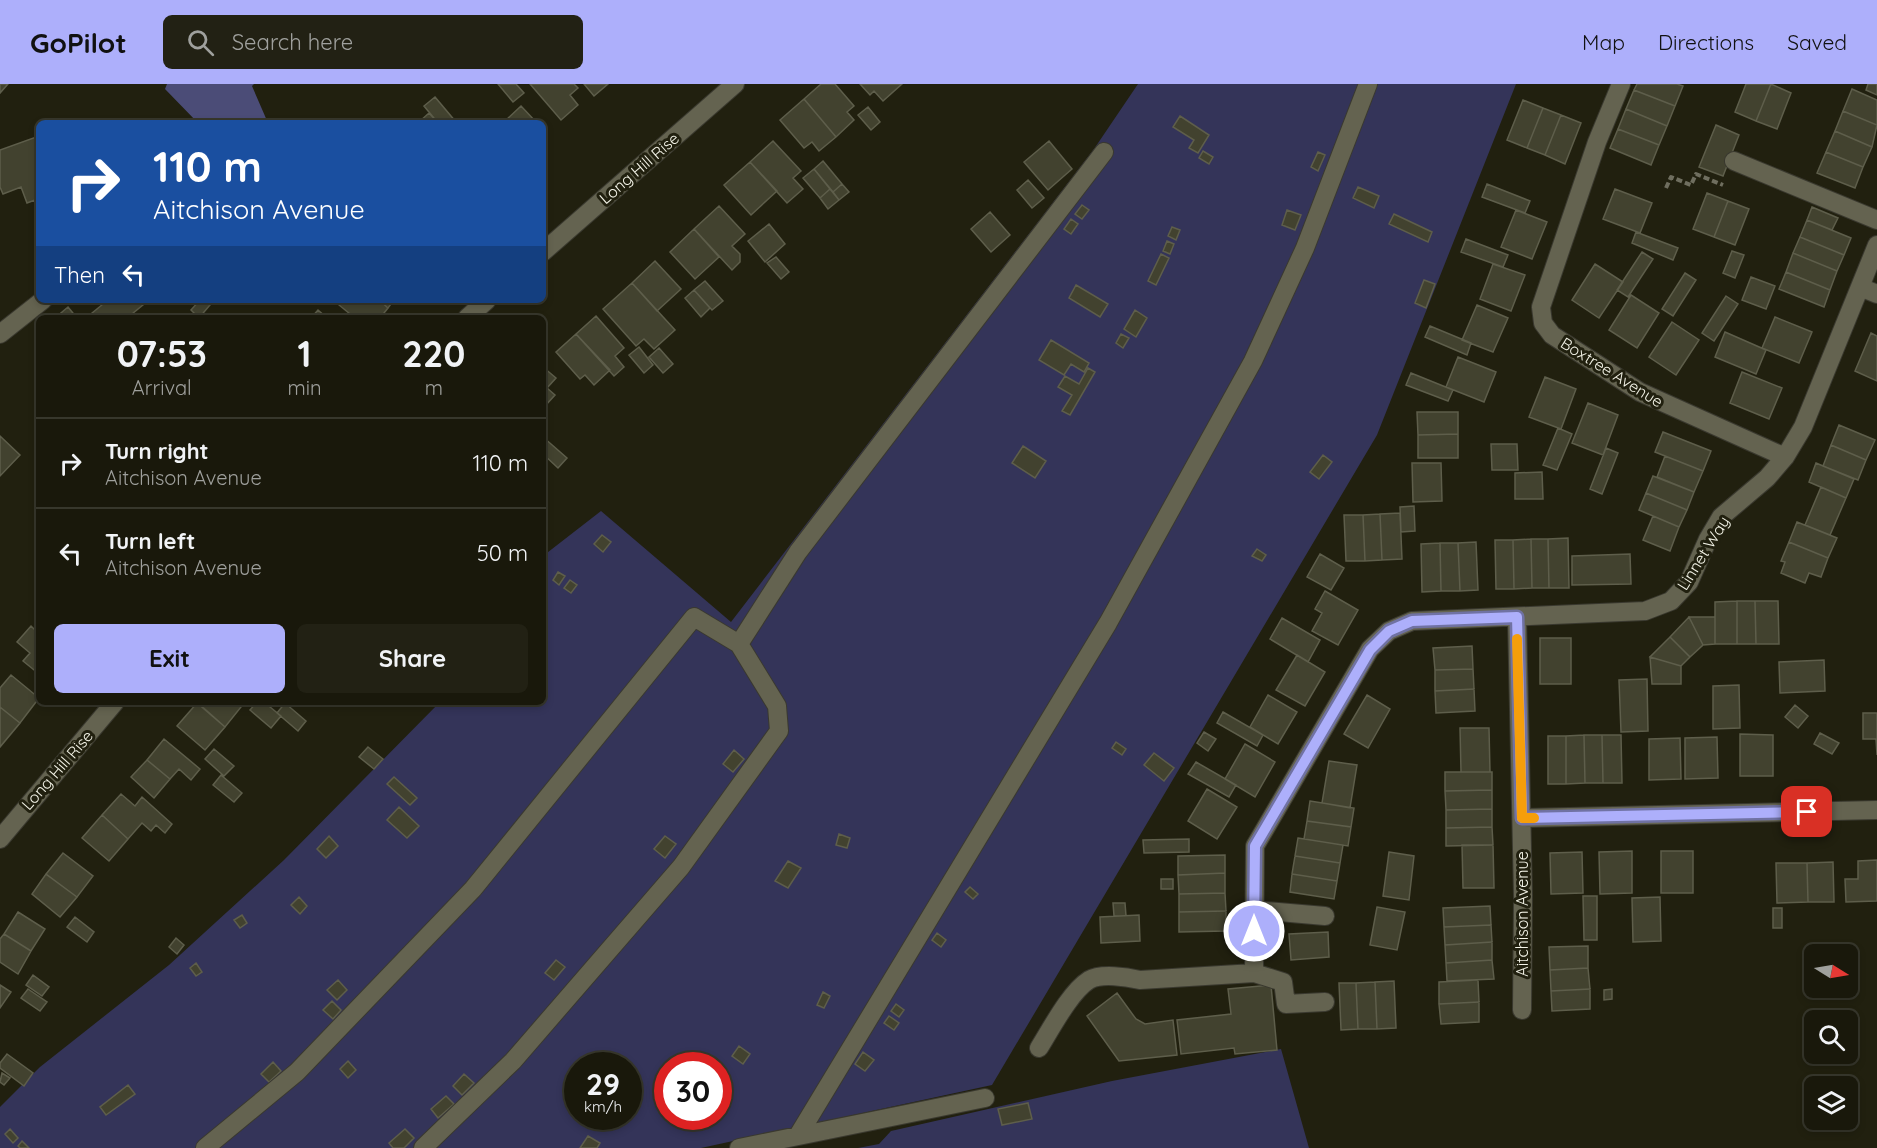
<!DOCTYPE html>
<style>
:root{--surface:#19180b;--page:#222114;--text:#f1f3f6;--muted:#9fa09d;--line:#37372c;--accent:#adaffb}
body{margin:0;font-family:Quicksand,sans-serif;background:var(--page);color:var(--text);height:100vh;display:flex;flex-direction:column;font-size:22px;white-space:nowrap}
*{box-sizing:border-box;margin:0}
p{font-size:20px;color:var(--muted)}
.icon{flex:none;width:33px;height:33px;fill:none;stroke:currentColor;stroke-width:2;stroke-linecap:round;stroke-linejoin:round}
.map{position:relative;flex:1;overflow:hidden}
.sheet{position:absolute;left:36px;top:231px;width:510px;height:390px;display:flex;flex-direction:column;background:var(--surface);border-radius:9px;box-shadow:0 3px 9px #0003,0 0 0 2px var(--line)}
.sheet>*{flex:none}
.top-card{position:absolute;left:36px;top:36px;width:510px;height:183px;border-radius:9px;box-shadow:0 3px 9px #0003,0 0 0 2px var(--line);background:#1a4fa0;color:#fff;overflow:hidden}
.needle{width:39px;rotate:101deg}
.buttons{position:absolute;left:1804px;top:860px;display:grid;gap:12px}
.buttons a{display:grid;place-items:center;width:54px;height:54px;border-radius:9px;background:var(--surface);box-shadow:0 3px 9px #0003,0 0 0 2px var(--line);font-size:30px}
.speed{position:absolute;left:564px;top:968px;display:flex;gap:12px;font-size:30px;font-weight:700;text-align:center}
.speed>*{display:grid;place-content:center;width:78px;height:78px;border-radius:50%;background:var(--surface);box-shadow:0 3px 9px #0003,0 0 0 2px var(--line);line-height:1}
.speed small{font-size:15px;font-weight:400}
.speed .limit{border:9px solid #d22;background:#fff;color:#111}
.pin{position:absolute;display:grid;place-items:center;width:51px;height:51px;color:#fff;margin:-26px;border-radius:12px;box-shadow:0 3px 9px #0006}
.me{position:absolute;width:66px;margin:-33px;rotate:0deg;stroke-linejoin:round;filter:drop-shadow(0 0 4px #0008)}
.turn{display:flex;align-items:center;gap:21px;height:126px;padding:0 18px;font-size:27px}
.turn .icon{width:78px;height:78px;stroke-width:2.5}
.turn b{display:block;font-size:42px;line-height:51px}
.then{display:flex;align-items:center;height:57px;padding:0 18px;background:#0003;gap:12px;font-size:22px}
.eta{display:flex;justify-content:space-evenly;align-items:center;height:102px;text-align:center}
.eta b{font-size:36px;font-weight:800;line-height:42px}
.primary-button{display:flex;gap:12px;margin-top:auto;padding:12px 18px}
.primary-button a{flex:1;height:69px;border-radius:9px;background:var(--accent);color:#111;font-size:24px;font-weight:800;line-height:69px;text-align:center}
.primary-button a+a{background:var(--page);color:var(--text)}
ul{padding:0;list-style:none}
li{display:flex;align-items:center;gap:18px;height:90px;padding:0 18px;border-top:2px solid var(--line)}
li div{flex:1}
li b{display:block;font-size:22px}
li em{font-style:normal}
header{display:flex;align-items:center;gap:36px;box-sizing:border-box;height:84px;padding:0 30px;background:var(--accent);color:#111}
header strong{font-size:28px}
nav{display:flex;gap:33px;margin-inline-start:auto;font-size:21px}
.search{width:420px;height:54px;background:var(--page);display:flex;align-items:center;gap:15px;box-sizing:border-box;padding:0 21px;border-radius:9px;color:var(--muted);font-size:22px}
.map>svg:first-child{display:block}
</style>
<header>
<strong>GoPilot</strong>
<div class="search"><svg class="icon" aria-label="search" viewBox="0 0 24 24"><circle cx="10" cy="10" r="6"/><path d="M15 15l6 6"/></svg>Search here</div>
<nav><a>Map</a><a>Directions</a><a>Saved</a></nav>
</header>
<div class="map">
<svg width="1877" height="1064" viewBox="0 0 1877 1064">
<rect width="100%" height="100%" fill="#21200f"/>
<path fill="#343459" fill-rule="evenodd" d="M1138,0h378l-139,351 -385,650 -291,63h-701v-41l40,-40 129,-102 115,-105 156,-158h103v-146l58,-45 130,111 363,-473zM578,981h50v51h-50zM668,981h50v51h-50z
M1281,965l28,99h-451l21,-4 12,-13 221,-50z"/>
<path fill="#4b4c77" d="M167,0h87l-2,2 16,37h-70l-33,-34z"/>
<path fill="#42422f" stroke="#5e5e4b" stroke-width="1.5" d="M0,0h8l-8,9z
M498,0h18l8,9 -11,9z
M530,0h44l4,4 -8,7 8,10 -17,15z
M584,0h24l-14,12z
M821,0h14l19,22 -7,6 7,8 -18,17 -32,-38z
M860,0h42l-19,17 -9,-10 -4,4z
M1637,0h40l6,2 -8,20 -41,-16z
M1746,0h25l-15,37 -21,-9z
M1771,0l20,9 -14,36 -21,-8z
M1868,0h9v11l-11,-5z
M1852,5l25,11v25l-34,-14z
M1634,6l41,16 -8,20 -41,-17z
M435,13l21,25 -1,1h-17l-14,-17z
M804,15l32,38 -17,14 -7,-9 -8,6 -24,-28z
M1523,16l20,8 -16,40 -20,-8z
M521,22l16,17h-34z
M868,23l12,15 -9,8 -13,-15z
M1543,24l18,7 -16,40 -18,-7z
M1626,25l41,17 -8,19 -41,-16z
M1843,27l34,14 -5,22 -37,-16z
M429,29l9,10h-18l-1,-1z
M1561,31l20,8 -16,41 -20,-9z
M1180,32l29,19 -11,18 -9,-5 5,-8 -21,-13z
M1716,41l23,10 -16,41 -24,-9z
M1618,45l41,16 -8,20 -41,-17z
M1835,47l37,16 -9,20 -37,-15z
M39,52v76l-4,-12 -8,3 -6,-16 -18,7 -3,-7v-37z
M773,57l28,30 -8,7 10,11 -16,14 -37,-41z
M1049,57l23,28 -24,21 -24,-28z
M1203,67l10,6 -4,7 -10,-6z
M1318,68l7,3 -7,16 -7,-4z
M1826,68l37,15 -8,21 -38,-15z
M823,77l19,23 -9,8 -19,-23z
M750,78l27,29 -26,24 -27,-30z
M814,85l16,20 -10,9 -17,-20z
M1028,96l16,18 -12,10 -15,-18z
M842,100l7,8 -10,8 -6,-8z
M1487,100l43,17 -5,12 -43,-16z
M1358,103l21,9 -5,12 -21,-10z
M830,105l9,11 -11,9 -8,-11z
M1615,105l37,14 -12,30 -37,-14z
M1707,109l21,8 -14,36 -21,-8z
M1728,117l21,8 -14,36 -21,-8z
M1082,121l7,5 -7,9 -7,-5z
M719,122l26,28 -13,12 8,8v8l-8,8 -38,-41z
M1812,123l26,11 -6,12 -25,-10z
M1287,126l14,5 -6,15 -13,-5z
M1516,126l31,12 -15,37 -31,-12z
M990,128l20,23 -19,17 -20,-23z
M1394,130l38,18 -4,10 -39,-18z
M1071,135l7,5 -7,10 -7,-5z
M1807,136l44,18 -7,17 -44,-18z
M769,140l16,20 -20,18 -17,-21z
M1172,143l8,3 -4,10 -8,-4z
M694,145l25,28 -24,22 -25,-27z
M1636,148l42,16 -5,12 -41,-17z
M1800,153l44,18 -7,16 -44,-18z
M1466,155l42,16 -5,12 -42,-15z
M1167,157l7,3 -4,10 -7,-3z
M1732,167l12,4 -9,23 -12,-5z
M1642,168l11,7 -25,38 -11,-7z
M1793,169l44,18 -7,19 -44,-18z
M1161,170l8,4 -13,27 -8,-4z
M776,173l13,15 -8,7 -14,-16z
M655,177l26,28 -24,22 -25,-28z
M1493,180l32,11 -14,36 -31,-12z
M1595,180l28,18 -24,36 -27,-18z
M1786,188l44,18 -6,17 -45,-18z
M1685,189l11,7 -23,36 -11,-7z
M1751,193l24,9 -9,23 -24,-9z
M1424,196l11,4 -9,24 -11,-5z
M705,197l18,20 -11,9 -18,-20z
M632,199l43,47 -21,19 -10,-10 -8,7 -33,-37z
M1076,201l32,19 -8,13 -31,-19z
M694,206l16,18 -9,9 -16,-19z
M1631,211l28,18 -22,35 -28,-18z
M1726,212l12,8 -24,37 -12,-8z
M108,216h41l-22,18h-41z
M200,216l10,5 -11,13 -8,-8z
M343,216h36l9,8 -8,10h-25l-16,-13z
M379,216h15l-6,8z
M1477,221l31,13 -15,34 -31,-12z
M68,223l9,11h-22z
M318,226l9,8h-16z
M1135,226l12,8 -11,19 -12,-8z
M596,232l28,32 -9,8 9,11 -10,9 -38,-42z
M1775,233l37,15 -13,31 -37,-15z
M1672,238l27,18 -23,35 -27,-18z
M1430,242l41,17 -4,12 -42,-18z
M1725,248l41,18 -10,24 -41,-17z
M1871,249l6,3v45l-22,-10z
M576,250l34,36 -16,15 -9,-10 -5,4 -24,-27z
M1121,250l8,4 -6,10 -7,-5z
M1051,256l38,23 -5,9 -13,-8 -7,11 -25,-15z
M639,263l14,18 -9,8 -15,-18z
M659,264l14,16 -10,9 -14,-16z
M1458,273l38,15 -12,30 -38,-15z
M543,283l13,11 -9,10 8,7 -11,12z
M1088,284l7,4 -25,43 -8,-4 10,-16 -14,-8 7,-11 14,8z
M1742,288l40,16 -13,31 -39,-16z
M1411,289l42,17 -5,11 -42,-16z
M1545,293l31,12 -15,40 -32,-12z
M1588,319l30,12 -15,40 -31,-12z
M1417,328h41v22l-40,1z
M1839,341l36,15 -9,20 -35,-15z
M1558,344l14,6 -15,36 -14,-5z
M1663,348l48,19 -8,20 -48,-19z
M1458,350v24h-40v-23z
M0,352l20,19 -20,21z
M543,353l24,21 -9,10 -15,-14z
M1491,360h26l1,26h-26z
M1831,361l35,15 -8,20 -35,-14z
M1023,362l23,15 -11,17 -23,-15z
M1606,364l12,5 -16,41 -12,-5z
M1323,371l9,7 -13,17 -9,-7z
M1665,372l38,15 -9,21 -37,-15z
M1412,379h29l1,38 -29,1z
M1816,379l38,16 -8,19 -37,-16z
M1542,388l1,27h-28v-26z
M1653,392l41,16 -7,18 -41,-17z
M1821,403l25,11 -16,37 -25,-10z
M1646,409l41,17 -8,17 -40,-17z
M1414,422l1,25 -14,1 -1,-25z
M1400,429l2,46 -20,1 -2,-46z
M1380,430l2,46 -17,1 -2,-46z
M1344,431h19l2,46h-19z
M1653,432l26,11 -9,24 -27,-11z
M1797,438l40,16 -9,20 -39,-16z
M602,451l9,7 -8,10 -9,-8z
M1568,454l1,50h-20l-1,-49z
M1531,455h17l1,49h-17z
M1531,455l1,49 -18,1 -1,-49z
M1495,456h18l1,49h-18z
M1476,458l2,48 -18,1 -2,-48z
M1789,458l39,16 -7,19 -12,-4 -4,10 -24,-10 4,-11 -4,-1z
M1440,459h18l2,48h-19z
M1440,459l1,48 -19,1 -1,-48z
M1257,465l9,6 -4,6 -10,-5z
M1320,470l24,14 -13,22 -24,-13z
M1630,470l1,30 -59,1v-29z
M558,488l7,4 -6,9 -6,-5z
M570,496l7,5 -6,8 -7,-5z
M1325,507l33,19 -20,35 -26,-14 10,-18 -7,-4z
M1737,517h18l1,43h-19z
M1737,517v43h-22v-42z
M1755,517h23l1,43h-23z
M1689,533h26v27l-12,1z
M1689,533l14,28 -13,12 -20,-20z
M1282,534l38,22 -12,22 -38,-23z
M31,542l8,8v40l-16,-13 7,-8 -13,-11z
M1670,553l20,20 -9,9 -31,-9z
M1540,554h31v46h-31z
M1472,562l1,23 -38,1 -2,-22z
M1297,571l28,17 -20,34 -29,-16z
M1650,573l31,9v18h-29z
M1824,576l1,31 -45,2 -1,-31z
M1473,585l1,20 -39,2v-21z
M11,591l28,23 -19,25 -20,-16v-19z
M1647,595l1,52 -27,1 -2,-52z
M1739,601l1,43 -27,1v-43z
M1474,605l1,22 -39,2 -1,-22z
M1268,611l29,17 -19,32 -28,-17z
M1367,611l23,14 -22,39 -24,-14z
M197,618h48l-20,25z
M257,618h7l17,14 -10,12 -21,-18z
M197,619l28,24 -20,23 -28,-24z
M285,619l21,18 -8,10 -21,-18z
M1795,621l13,11 -10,12 -13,-11z
M0,623l20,16 -20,24z
M1223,628l40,23 -6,11 -40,-23z
M1863,629h14v42l-1,-16h-13z
M1460,644h29l1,44h-29z
M1204,648l12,7 -8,12 -11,-8z
M1820,649l19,10 -7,11 -18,-10z
M1740,650l33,1v41h-33z
M1584,651h18l1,48h-18z
M1584,651l1,48 -19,1v-48z
M1602,651h19l1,48h-19z
M1548,652h18v48h-18z
M1717,653l1,41 -33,1v-41z
M1680,654l1,41 -32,1v-41z
M164,655l36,30 -9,11 -12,-11 -9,10 -23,-19z
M1116,658l10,7 -4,6 -10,-7z
M1245,660l30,18 -20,35 -30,-18z
M368,663l15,12 -9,10 -15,-12z
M214,665l20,17 -10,10 -19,-17z
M734,666l10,9 -11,13 -10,-8z
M1154,669l20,15 -10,13 -20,-16z
M147,676l23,19 -16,19 -23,-21z
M1329,677l28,4 -7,43 -28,-5z
M1196,678l40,23 -7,12 -41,-23z
M1445,688h47v18l-47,1z
M221,691l21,18 -8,9 -21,-17z
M394,693l23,21 -7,7 -23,-21z
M1207,705l30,18 -20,32 -29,-18z
M1492,706v19l-46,1 -1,-19z
M121,710l14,12 7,-9 30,27 -7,9 -9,-8 -5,6 -9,-8 -14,16 -26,-24z
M1310,717l44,7 -3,19 -44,-6z
M399,723l20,19 -12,12 -20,-18z
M1492,725v18l-46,1v-18z
M102,731l26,24 -19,22 -27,-23z
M1307,737l44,6 -3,19 -44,-7z
M1492,743l1,18 -47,1v-18z
M839,750l11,4 -3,10 -11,-3z
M329,752l9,10 -12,12 -9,-9z
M665,752l11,8 -11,14 -11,-9z
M1298,754l45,7 -3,18 -45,-7z
M1189,755v13l-45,1 -1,-13z
M1462,761h31l1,43h-31z
M1632,767v42l-32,1 -1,-42z
M1661,767h32v42h-32z
M1389,768l25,4 -5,44 -26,-4z
M1582,768l1,41 -32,1 -1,-41z
M63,769l30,23 -16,21 -31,-23z
M1225,771v18l-47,2v-19z
M1295,772l45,7 -3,18 -45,-7z
M1877,776v41l-31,1 -1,-23h13v-18z
M788,777l13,7 -13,20 -13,-7z
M1833,778l1,40h-26l-1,-39z
M1776,779h31l1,39 -31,1z
M1225,789v20l-46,1 -1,-19z
M46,790l31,23 -17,20 -28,-23z
M1292,790l45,7 -3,18 -44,-7z
M1161,795h12v10h-12z
M970,803l8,7 -5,5 -8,-7z
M1225,809l1,18 -47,1v-18z
M1583,812h14v44h-13z
M299,813l8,9 -7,8 -9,-9z
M1660,813l1,44 -28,1 -1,-44z
M1113,819h12l1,13h-12z
M1490,822l1,19 -47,2 -1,-19z
M1377,823l28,5 -8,38 -27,-5z
M1773,824h9v20h-9z
M1226,827v20l-47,1v-20z
M18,828l27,17 -14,22 -27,-17z
M242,831l5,8 -7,5 -6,-8z
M1139,831l1,26 -39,2 -1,-26z
M75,833l19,15 -7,10 -20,-15z
M1491,841l1,17 -47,3 -1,-18z
M1328,848l1,25 -38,3 -2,-26z
M937,849l9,7 -5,7 -9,-7z
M4,850l27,17 -13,23 -18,-12v-23z
M176,854l8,7 -7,9 -8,-7z
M1492,858v18l-46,3 -1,-18z
M1588,862v22l-38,2 -1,-23z
M556,876l9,7 -11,13 -9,-7z
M1492,876l2,19 -47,2 -1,-18z
M196,879l6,9 -6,4 -6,-8z
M1588,884l2,21 -39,2 -1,-21z
M33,891l16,12 -7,9 -16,-11z
M338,896l9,10 -10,10 -10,-10z
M1478,896l1,22 -40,2v-22z
M1394,897l2,47 -19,1 -2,-47z
M1375,898l2,47h-19l-2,-46z
M1339,899h17l2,46 -17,1z
M0,901l11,7 -11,16z
M1271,901l6,65 -42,4 -1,-6 -53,6 -4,-34 54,-6 -3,-25z
M28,905l19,13 -7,9 -19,-13z
M1590,905v20l-38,2 -1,-20z
M1612,905v10l-8,1v-10z
M823,908l7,4 -6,12 -7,-3z
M1117,909l19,26 9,5 28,-4 4,35 -58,6 -32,-45z
M332,917l9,9 -8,9 -10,-9z
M1479,918v20l-38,2 -2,-20z
M896,920l8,6 -5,7 -8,-6z
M889,932l10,7 -5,7 -10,-7z
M739,962l11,8 -7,10 -11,-8z
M863,968l11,8 -9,11 -10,-7z
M7,970l26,19 -9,13 -24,-18v-5z
M348,977l8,9 -8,8 -8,-9z
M273,978l8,9 -12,11 -8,-8z
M2,989l8,5 -6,7 -4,-3z
M464,990l10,9 -12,12 -9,-9z
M128,1001l7,9 -29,21 -6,-8z
M446,1012l8,8 -16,14 -7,-9z
M1028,1019l4,16 -30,6 -4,-16z
M10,1045l8,9 -5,5 -8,-9z
M405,1045l9,9 -10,10h-11l-4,-5z
M588,1052l12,7 -3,5h-17z
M22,1057l7,7h-9l-2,-2z"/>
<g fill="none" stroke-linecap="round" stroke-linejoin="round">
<defs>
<path id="minor" d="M1621,0l-24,58 -56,165 2,16 9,12 88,57 145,65
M1734,77l143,59
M543,168l192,-168
M1860,203l17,7
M467,234l20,-18
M0,250l43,-34
M1517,533l6,279 -1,114
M739,560l59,-92 306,-400
M1522,734l355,-8
M0,755l115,-137
M1255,826l70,6
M1254,889l1,-127 115,-197 19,-18 23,-10 233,-10 26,-10 18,-19 19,-43 13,-22 46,-39 18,-21 18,-30 74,-182
M1039,964c12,-19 31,-56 50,-68 12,-7 38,-3 51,0l114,-7 29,9 3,22 39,-2
M799,1050l309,-511 145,-262 52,-113 63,-164
M205,1064l92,-76 176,-183 221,-272 45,27 38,62 2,25 -98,136 -168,194 -90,87
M739,1064l246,-50"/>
</defs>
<use href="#minor" stroke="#3a392f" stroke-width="20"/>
<path stroke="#6f6e5f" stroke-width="4" stroke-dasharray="6 3" stroke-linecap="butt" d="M1666,104l5,-11 20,8 5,-11 27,11"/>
<use href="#minor" stroke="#646350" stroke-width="18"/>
</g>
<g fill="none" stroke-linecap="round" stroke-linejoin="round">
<defs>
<path id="route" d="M1254,847l1,-85 115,-196 19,-19 23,-10 105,-4 5,201 285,-6"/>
</defs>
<use href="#route" stroke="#7072a3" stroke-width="15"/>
<use href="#route" stroke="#adaffb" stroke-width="10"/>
<path stroke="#f59e0b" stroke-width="10" d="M1517,555l5,179h12"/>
</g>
<g text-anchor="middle" stroke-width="6" stroke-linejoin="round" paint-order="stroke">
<g font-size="16" fill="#f5f5e9" stroke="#21200f">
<text transform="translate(639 84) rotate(-41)" y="6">Long Hill Rise</text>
<text transform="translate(1612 288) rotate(32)" y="6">Boxtree Avenue</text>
<text transform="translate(1703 469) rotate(-58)" y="6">Linnet Way</text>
<text transform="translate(57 686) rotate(-49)" y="6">Long Hill Rise</text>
<text transform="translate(1522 830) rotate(-90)" y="6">Aitchison Avenue</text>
</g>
</g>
</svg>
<div class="buttons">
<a><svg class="needle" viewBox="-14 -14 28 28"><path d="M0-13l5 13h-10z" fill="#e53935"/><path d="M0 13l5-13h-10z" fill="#9fa09d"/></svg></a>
<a><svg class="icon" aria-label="search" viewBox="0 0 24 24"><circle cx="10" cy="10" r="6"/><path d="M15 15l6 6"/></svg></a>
<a><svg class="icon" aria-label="layers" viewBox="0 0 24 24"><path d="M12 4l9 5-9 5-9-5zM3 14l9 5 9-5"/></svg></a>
</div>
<div class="speed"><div>29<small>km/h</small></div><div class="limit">30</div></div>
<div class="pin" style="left:1807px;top:728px;background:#d93025"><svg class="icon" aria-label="arrive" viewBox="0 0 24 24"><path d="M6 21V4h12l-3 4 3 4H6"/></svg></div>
<svg class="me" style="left:1254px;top:847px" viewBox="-20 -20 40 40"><circle r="17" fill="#adaffb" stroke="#fff" stroke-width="3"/><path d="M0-11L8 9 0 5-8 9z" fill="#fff"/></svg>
<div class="top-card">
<div class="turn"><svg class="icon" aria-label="right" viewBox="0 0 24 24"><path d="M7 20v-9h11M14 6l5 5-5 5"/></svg><div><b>110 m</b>Aitchison Avenue</div></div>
<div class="then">Then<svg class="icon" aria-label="left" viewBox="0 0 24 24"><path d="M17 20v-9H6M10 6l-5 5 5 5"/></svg></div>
</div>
<section class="sheet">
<div class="eta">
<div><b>07:53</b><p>Arrival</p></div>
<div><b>1</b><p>min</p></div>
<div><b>220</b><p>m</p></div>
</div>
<ul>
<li><svg class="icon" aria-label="right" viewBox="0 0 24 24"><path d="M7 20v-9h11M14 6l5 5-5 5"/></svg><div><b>Turn right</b><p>Aitchison Avenue</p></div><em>110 m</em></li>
<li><svg class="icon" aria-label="left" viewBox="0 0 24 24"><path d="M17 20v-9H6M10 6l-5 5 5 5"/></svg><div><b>Turn left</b><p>Aitchison Avenue</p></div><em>50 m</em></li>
</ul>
<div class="primary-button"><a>Exit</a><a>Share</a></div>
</section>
</div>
